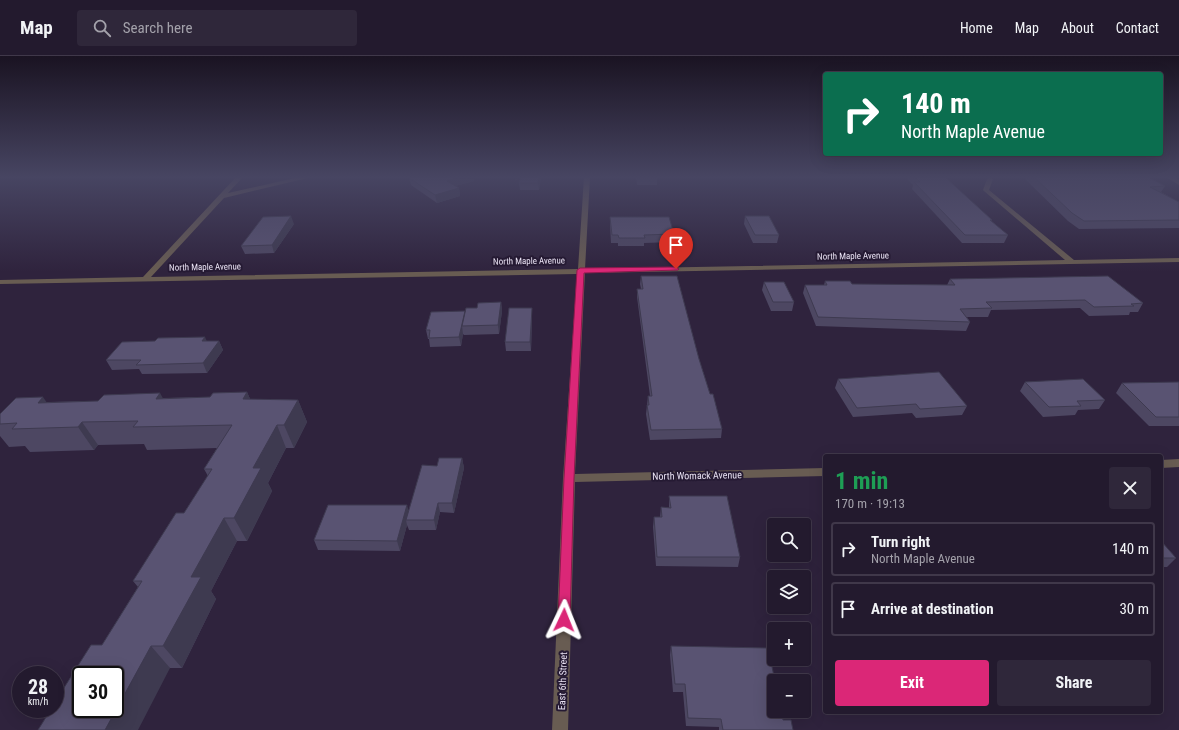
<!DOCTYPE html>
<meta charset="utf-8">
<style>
:root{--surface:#231a2e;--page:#2f273a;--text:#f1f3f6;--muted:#a3a1aa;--line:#40384a;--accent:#db2777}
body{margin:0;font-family:"Roboto Condensed",sans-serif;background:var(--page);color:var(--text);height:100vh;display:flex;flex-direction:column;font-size:15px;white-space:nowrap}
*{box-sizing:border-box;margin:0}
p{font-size:13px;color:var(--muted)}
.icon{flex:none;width:22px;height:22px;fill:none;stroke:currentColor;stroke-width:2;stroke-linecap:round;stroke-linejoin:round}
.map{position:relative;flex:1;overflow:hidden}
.side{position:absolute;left:823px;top:398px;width:340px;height:260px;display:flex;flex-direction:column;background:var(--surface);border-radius:4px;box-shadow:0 4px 16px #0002,0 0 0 1px var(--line)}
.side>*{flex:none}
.hud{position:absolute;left:823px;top:16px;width:340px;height:84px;border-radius:4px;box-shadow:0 4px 16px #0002,0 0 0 1px var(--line);background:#0b6e4f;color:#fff;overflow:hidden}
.tools{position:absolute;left:767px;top:462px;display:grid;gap:8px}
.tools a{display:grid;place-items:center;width:44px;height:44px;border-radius:4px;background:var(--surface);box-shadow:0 4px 16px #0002,0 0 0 1px var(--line);font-size:20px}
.speed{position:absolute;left:12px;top:610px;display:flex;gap:8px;font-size:20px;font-weight:700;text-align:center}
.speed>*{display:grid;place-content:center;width:52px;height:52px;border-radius:50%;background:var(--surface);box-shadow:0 4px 16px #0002,0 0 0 1px var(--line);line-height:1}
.speed small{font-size:10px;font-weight:400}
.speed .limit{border:2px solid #111;border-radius:6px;background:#fff;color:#111}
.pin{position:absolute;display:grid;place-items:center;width:34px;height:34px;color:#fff;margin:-41px -17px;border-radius:50% 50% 50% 0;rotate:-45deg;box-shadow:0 0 4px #0007}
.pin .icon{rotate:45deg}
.me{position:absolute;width:44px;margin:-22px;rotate:2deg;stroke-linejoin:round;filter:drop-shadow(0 0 3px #0008)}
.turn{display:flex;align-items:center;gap:14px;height:84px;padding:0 12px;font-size:18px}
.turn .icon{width:52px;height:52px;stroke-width:2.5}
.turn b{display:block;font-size:28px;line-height:34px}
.round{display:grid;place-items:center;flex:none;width:42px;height:42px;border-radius:4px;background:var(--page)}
.head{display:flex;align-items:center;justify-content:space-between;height:68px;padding:0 12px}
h1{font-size:24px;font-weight:700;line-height:30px;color:#1e9e55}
.primary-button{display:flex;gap:8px;margin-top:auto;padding:8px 12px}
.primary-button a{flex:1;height:46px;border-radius:4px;background:var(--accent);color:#fff;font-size:16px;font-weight:700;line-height:46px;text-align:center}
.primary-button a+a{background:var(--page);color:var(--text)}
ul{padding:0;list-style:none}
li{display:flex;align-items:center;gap:12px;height:54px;margin:0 8px 6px;padding:0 4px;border:2px solid var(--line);border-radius:4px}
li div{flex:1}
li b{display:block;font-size:15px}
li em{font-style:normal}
header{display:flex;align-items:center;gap:24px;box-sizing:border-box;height:56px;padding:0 20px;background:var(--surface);border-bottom:1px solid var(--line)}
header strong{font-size:19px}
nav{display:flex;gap:22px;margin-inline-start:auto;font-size:14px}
.search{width:280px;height:36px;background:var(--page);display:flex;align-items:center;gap:10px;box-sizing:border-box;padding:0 14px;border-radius:4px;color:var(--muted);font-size:15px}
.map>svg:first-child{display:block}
</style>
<header>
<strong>Map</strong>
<div class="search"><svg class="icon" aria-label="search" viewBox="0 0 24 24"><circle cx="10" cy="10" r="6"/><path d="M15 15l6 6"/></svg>Search here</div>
<nav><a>Home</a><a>Map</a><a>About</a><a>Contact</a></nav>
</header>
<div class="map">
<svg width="1179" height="674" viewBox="0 0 1179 674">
<rect width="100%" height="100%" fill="#2f233d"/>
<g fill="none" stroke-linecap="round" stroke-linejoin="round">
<path fill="#685c52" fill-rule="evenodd" d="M236,121h7l-15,16 71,-16h13l-88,21 -73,79 427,-8 6,-92h6l-5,92 480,-9 -81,-69 -1,-1 4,-11 2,-2 4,2 -4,11 85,70 105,-2v4l-594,11 -10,201 250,-6v8l-250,6 -7,248h-16l11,-252 14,-204 -577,10v-4l143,-3z
M1166,121h8l5,3v5z
M1179,403v8l-18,1v-8z"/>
</g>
<path fill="#4d4762" d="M515,121h26l-2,13h-19l-1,-7 1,-4 -5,1z
M636,121h21v8h-20z
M905,121h40l47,43 -1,1 17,14 -4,8h-42l-50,-54 1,-4z
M1023,121h125l17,9 -4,6 18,10v26l-100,1 -11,-8z
M409,122l65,3 -19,5 4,2 1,8 -23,7 -26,-18z
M745,160l34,19 -2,8h-24l-9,-19z
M610,161l64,17 -1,8 -29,1v3h-26v-3h-7l-1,-18z
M294,168l-20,29 -29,1 -4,-8z
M641,220l58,83 11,35 12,35 -1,9 -71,2 -4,-26 2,-18h2l-13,-99v-8h4l-1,-5z
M950,223l193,24 -5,9h-8l-1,3 -40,1 -9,-8 -89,2 -3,7h-21l3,5 -4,9 -150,-5 -13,-33 2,-8h19l1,-4 27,3 95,1z
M764,226l30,20 -2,9h-21l-9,-21z
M501,246l1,9 -3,23 -35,1 -1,-1 -2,12 -31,1 -1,-8h-1l-2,-9 51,-22z
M532,252v9l-1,34h-25l-1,-9z
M207,285h12l4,9 -16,23 -65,1 -3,-5 -27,1 -6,-10z
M838,323l129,27 -5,9 -46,3 -4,-5 -59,4 -18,-29z
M1025,326l80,18 -6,9 -21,1 -3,5 -32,2 -23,-26z
M1179,326v44h-30l-33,-33 6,-10z
M247,336l3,7 48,1 9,22 -13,26h-8l-18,35 4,8 -25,50h-10l-26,50 5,8 -34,69h-12l-68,-23 36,-58 -5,-6 51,-68 24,-37 -4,-7 13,-21 -70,2 -3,-6 -46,1 -4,5 -64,2 -5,-6 -16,1 -9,-11v-22l47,-12 51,-1 65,-3 47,-1z
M462,402l2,10 -10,45 -14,-1 -4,18h-27l-2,-5 -7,26 -82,-1 -4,-10 95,-30 28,-44z
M669,440l71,61 -2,10 -82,-1 -3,-39 1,-10h6l1,-10 8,1z
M1161,485l15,17 -9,9h-6z
M671,590l112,74 10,10h-74v-3l-33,-1 -3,-34h-10l-3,-37z"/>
<path fill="#3e3a50" d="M460,121h14v4l-26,7 -1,-7z
M515,121h8v1l-8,2z
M539,121h2l-2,13 -1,-7z
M459,132l1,8 -23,7 -2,-8z
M291,160l3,8 -20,29 -2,-8z
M501,246l1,9 -3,23 -1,-9z
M532,252v9l-1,34 -1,-9z
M465,255l-3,15 1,8 -2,12 -2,-9z
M205,281l4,9 -7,-5z
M219,285l4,9 -16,23 -4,-10z
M247,336l10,23 -14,-16z
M160,337l13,23 -17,-17z
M43,341l16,23 -21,-17z
M298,344l9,22 -13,26 -10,-23z
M82,366l16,23 -4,5 -16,-23z
M277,369l9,23 -18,35 4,8 -25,50 -13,-23 19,-50z
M462,402l2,10 -10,45 -2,-10z
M438,447l2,9 -4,18 -2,-10z
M407,449l3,10 -4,5 1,5 -7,26 -3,-10z
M224,462l13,23 -26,50 5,8 -34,69 -19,-22 28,-69z
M151,590l19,22 -32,62h-33z"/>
<path fill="#595372" stroke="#3e3a50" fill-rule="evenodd" d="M412,121h48l-13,4 12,7 -24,7 -26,-17z
M521,121h18l-1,6h-19z
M915,121h30l47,43h-2l18,15h-43l-51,-53h6z
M1034,121h114l17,9 -15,1 29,15v18l-95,1 -12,-8z
M291,160l-19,29 -31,1 22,-29z
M745,160h24l10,19h-24z
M610,161h59l5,17 -30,1 1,3h-26l-1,-3h-6z
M641,220h36l22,83 11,35h3l9,35 -71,1 -4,-25h2l-1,-9h4l-15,-107h6z
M1108,220l35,27 -12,1 3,2 -40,1 -9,-7 -99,2 6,6 -32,1 10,13 -152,-5 -13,-32h22l-2,-4h25l2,3 103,1 -5,-6z
M764,226h20l10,20h-21z
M501,246l-3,23 -36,1 4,-18h11l1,-5z
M509,252h23l-2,34h-25z
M465,255l-6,26 -30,1 1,-8h-4l5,-18z
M205,281l-3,4h17l-16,22 -67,2 5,-5h-35l16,-18 33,-1 3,-3z
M939,316l28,34 -47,3 -4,-5 -59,4 -19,-29z
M1083,323l22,21 -28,1 4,5 -32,1 -24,-25z
M1179,326v35h-23l-34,-34z
M247,336l-4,7 55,1 -14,25h-7l-24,43h8l-27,50h-10l-33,59h10l-38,69h-12l-46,84h-67l13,-21h4v-7l36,-57h11l40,-64h-9l43,-68h8l28,-44h-8l28,-44 -99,2 5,-6 -56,1 -4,5 -66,2 5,-6 -17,1v-10l16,-16 27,-1 -5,6 60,-2 6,-6 56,-2 -4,6 54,-2 3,-4zM81,619h34v34h-34z
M439,402h23l-10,45h-14l-4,17h-28l16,-55 15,1z
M669,440h58l13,61h-83l-3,-40h8l-1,-10 10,1z
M328,449h79l-10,36 -83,-1z
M1161,485l15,17h-15z
M671,590l97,2 7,33h-1v30h7l2,9h8l2,10h-70l-2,-11 -33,-1 -3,-34h-10z"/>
<linearGradient id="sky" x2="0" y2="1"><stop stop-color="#1a1322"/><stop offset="0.56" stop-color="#474562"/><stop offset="1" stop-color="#474562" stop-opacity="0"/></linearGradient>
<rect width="1179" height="216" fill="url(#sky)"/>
<path fill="#db2777" stroke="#8e194d" d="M676,211l3,2 -1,1 -94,3 -10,205 -4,142 -1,4 -5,2 -5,-2 -1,-4 6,-142 13,-208 3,-2z"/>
<g text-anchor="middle" stroke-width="4" stroke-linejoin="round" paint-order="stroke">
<g font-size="9" fill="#e8e1f2" stroke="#251a33">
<text transform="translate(853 200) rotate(-1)" y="3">North Maple Avenue</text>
<text transform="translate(529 205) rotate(-1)" y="3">North Maple Avenue</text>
<text transform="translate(205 211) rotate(-1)" y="3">North Maple Avenue</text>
</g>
<g font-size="10" fill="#e8e1f2" stroke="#251a33">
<text transform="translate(697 419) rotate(-1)" y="4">North Womack Avenue</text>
<text transform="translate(562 625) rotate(-88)" y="4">East 6th Street</text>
</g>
</g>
</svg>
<div class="tools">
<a><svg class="icon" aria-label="search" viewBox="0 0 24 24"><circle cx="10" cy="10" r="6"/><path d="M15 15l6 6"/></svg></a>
<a><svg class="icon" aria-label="layers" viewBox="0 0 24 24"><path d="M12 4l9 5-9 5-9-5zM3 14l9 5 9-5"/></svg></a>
<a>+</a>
<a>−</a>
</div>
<div class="speed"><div>28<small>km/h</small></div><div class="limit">30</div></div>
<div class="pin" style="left:676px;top:213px;background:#d93025"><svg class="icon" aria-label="arrive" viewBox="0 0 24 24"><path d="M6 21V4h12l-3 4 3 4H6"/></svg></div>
<svg class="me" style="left:564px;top:564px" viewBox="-20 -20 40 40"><path d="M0-17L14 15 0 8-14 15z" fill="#db2777" stroke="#fff" stroke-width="4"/></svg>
<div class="hud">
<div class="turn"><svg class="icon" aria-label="right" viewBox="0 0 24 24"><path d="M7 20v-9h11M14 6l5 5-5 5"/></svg><div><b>140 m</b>North Maple Avenue</div></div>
</div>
<section class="side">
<div class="head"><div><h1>1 min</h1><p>170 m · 19:13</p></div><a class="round"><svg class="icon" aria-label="close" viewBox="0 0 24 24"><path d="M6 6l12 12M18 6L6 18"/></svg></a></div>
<ul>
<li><svg class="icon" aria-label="right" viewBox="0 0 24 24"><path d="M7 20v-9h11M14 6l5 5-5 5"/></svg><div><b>Turn right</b><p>North Maple Avenue</p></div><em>140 m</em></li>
<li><svg class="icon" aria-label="arrive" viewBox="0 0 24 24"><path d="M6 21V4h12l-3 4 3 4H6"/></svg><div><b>Arrive at destination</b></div><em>30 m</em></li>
</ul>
<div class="primary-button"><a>Exit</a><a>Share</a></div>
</section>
</div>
